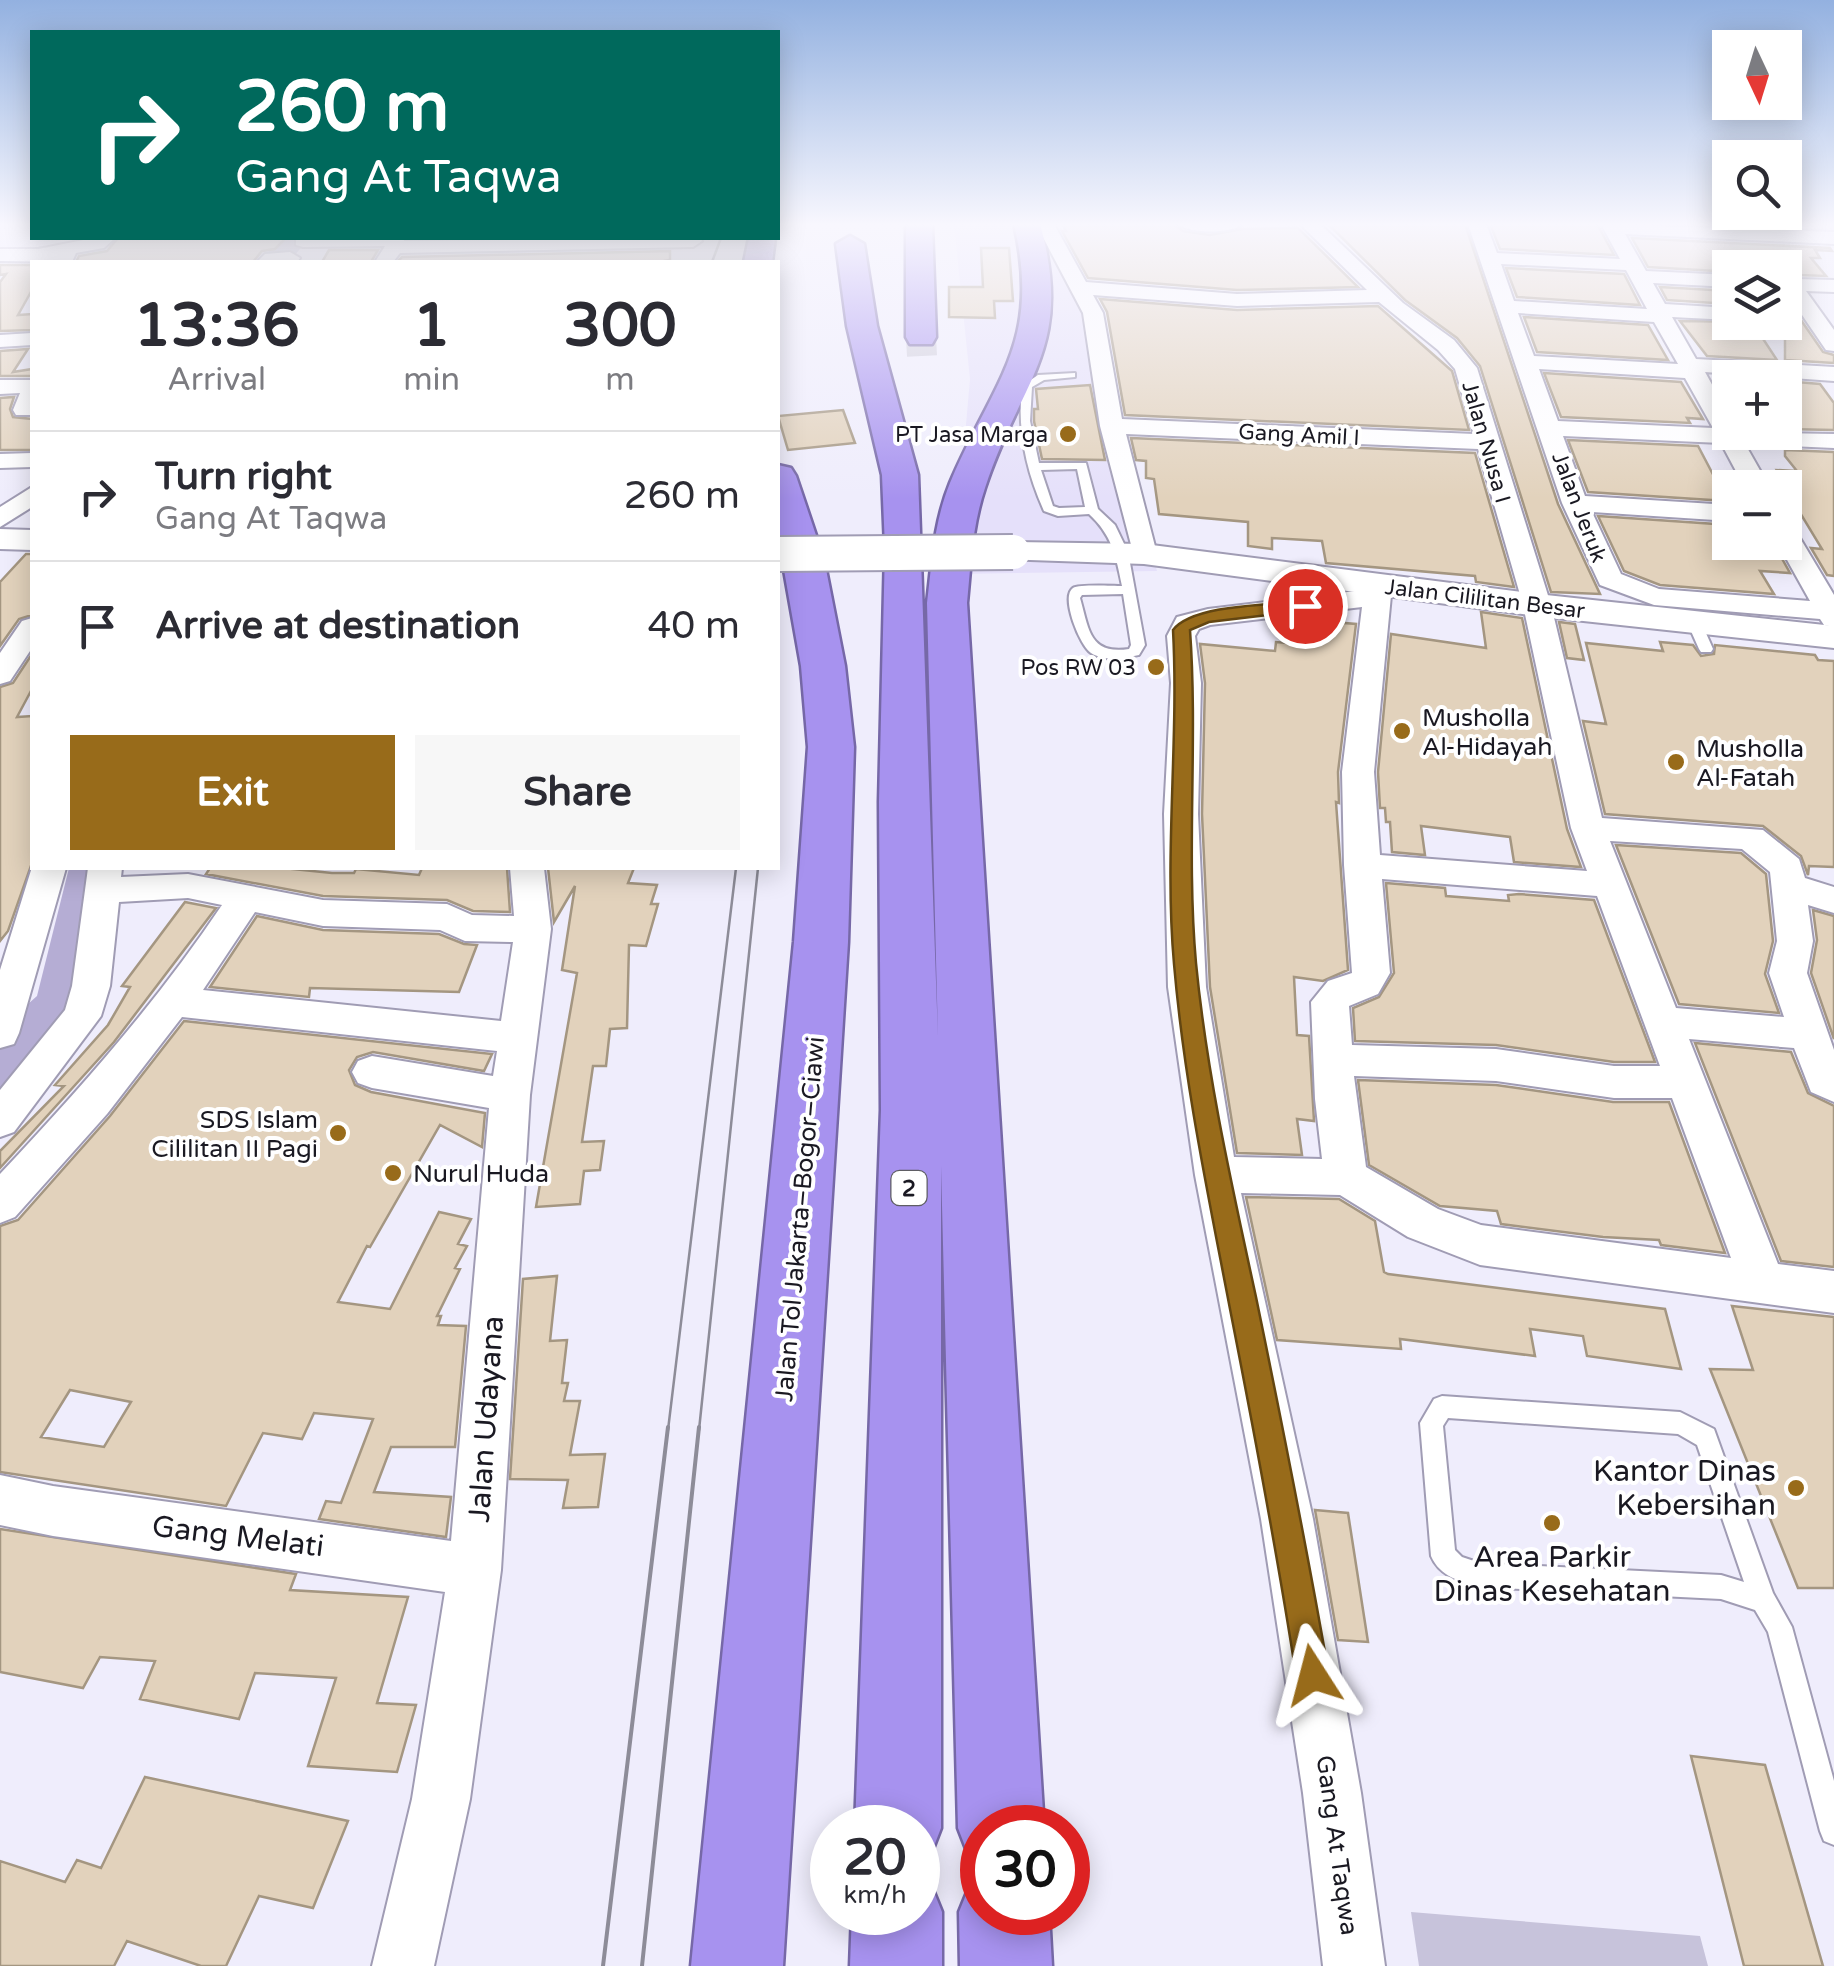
<!DOCTYPE html>
<meta charset="utf-8">
<style>
:root{--surface:#fff;--page:#f7f7f7;--text:#2b2b33;--muted:#7c7c81;--line:#e1e1e2;--accent:#986b1a}
body{margin:0;font-family:"Varela Round",sans-serif;background:var(--page);color:var(--text);height:100vh;display:flex;flex-direction:column;font-size:38px;white-space:nowrap}
*{box-sizing:border-box;margin:0}
p{font-size:32px;color:var(--muted)}
.icon{flex:none;width:55px;height:55px;fill:none;stroke:currentColor;stroke-width:2;stroke-linecap:round;stroke-linejoin:round}
.map{position:relative;flex:1;overflow:hidden}
.drawer{position:absolute;left:30px;top:260px;width:750px;height:610px;display:flex;flex-direction:column;background:var(--surface);border-radius:0px;box-shadow:0 5px 25px #0003}
.drawer>*{flex:none}
.banner{position:absolute;left:30px;top:30px;width:750px;height:210px;border-radius:0px;box-shadow:0 5px 25px #0003;background:#00695c;color:#fff;overflow:hidden}
.needle{width:65px;rotate:176deg}
.fabs{position:absolute;left:1712px;top:30px;display:grid;gap:20px}
.fabs a{display:grid;place-items:center;width:90px;height:90px;border-radius:0px;background:var(--surface);box-shadow:0 5px 25px #0003;font-size:50px}
.speed{position:absolute;left:810px;top:1805px;display:flex;gap:20px;font-size:50px;font-weight:700;text-align:center}
.speed>*{display:grid;place-content:center;width:130px;height:130px;border-radius:50%;background:var(--surface);box-shadow:0 5px 25px #0003;line-height:1}
.speed small{font-size:25px;font-weight:400}
.speed .limit{border:15px solid #d22;background:#fff;color:#111}
.pin{position:absolute;display:grid;place-items:center;width:85px;height:85px;color:#fff;margin:-42px;border:5px solid #fff;border-radius:50%;box-shadow:0 2px 10px #0007}
.me{position:absolute;width:110px;margin:-55px;rotate:351deg;stroke-linejoin:round;filter:drop-shadow(0 0 8px #0008)}
.turn{display:flex;align-items:center;gap:35px;height:210px;padding:0 40px;font-size:45px}
.turn .icon{width:130px;height:130px;stroke-width:2.5}
.turn b{display:block;font-size:70px;line-height:85px}
.eta{display:flex;justify-content:space-evenly;align-items:center;height:170px;text-align:center}
.eta b{font-size:60px;font-weight:800;line-height:70px}
.primary-button{display:flex;gap:20px;margin-top:auto;padding:20px 40px}
.primary-button a{flex:1;height:115px;border-radius:0px;background:var(--accent);color:#fff;font-size:40px;font-weight:800;line-height:115px;text-align:center}
.primary-button a+a{background:var(--page);color:var(--text)}
ul{padding:0;list-style:none}
li{display:flex;align-items:center;gap:30px;height:130px;padding:0 40px;border-top:2px solid var(--line)}
li div{flex:1}
li b{display:block;font-size:38px}
li em{font-style:normal}
.map>svg:first-child{display:block}
</style>
<div class="map">
<svg width="1834" height="1966" viewBox="0 0 1834 1966">
<rect width="100%" height="100%" fill="#efedfc"/>
<path fill="#e5e0fa" d="M954,224h83l53,92 67,255 -204,3 17,-195z"/>
<path fill="#c7c3db" d="M1411,1912l289,24 8,30h-289z"/>
<g fill="none" stroke-linecap="round" stroke-linejoin="round">
<path fill="#b5add4" fill-rule="evenodd" d="M280,238h29l-20,24h-29z
M69,868h54l-31,138c-18,33 -57,73 -92,84v-61l37,-33z"/>
</g>
<path fill="#e2d2bc" stroke="#a49681" stroke-width="2.5" fill-rule="evenodd" d="M1062,224h112l9,7 27,4 32,-6 56,-1 60,59 -121,3 -149,-12 -26,-47h4z
M1328,224h137l93,280 42,90 -49,-2 -71,-226 -23,-28 -52,-38z
M1490,224h107l17,31 -114,-6z
M118,238h168l-11,11 -13,2 -9,11h-177l3,-6 28,-5z
M1632,238l198,10 2,3 -17,-1 5,8h-9l15,18 -28,-1 -13,-10 -70,3 2,3 -69,-4z
M981,248h28l4,53h-19l1,17 -46,-1v-30h34z
M329,250h49l-7,12h-49z
M670,251v9l-12,2h-261l5,-5z
M0,265h32v25l-14,25 14,-1v16l-32,1v-49l6,-8 -6,1z
M1506,268l118,6 16,31 -123,-8z
M1660,287l70,4v13l-63,-4z
M1785,297l38,55 11,3v8l-49,-3z
M1100,299l137,11 141,-4 74,65 17,59 -344,-15 -18,-103z
M1524,317l124,8 20,35 -131,-8z
M1680,321l72,1 25,38 -70,-4z
M28,349l-15,23 19,-3v7h-32v-25z
M1544,373l137,9 22,37 -16,-1 3,5 -129,-6z
M1785,381l35,3 14,19v27l-49,-1z
M1090,385l15,75 -63,-1 -8,-38v-12h4l-2,-20z
M14,397l-4,12 3,8 19,2v31h-32v-52z
M843,410l12,33 -67,7 -10,-34z
M1131,438l344,15 39,134 -38,-5 -1,-6 -149,-13 -4,-22 -50,-3v11l-24,-3v-24l-89,-8 -5,-35 -8,-1v-17l-10,-1z
M1568,440l130,6 29,55 -139,-9z
M1785,450l49,2v124l-7,-1 -16,-27 11,1 -37,-61 -9,-9h7l-6,-9 20,1 -12,-15z
M1598,516l132,9v17l45,4 15,27 -30,-2 14,23 -114,-9 -36,-14z
M26,554h6v61l-13,4 -19,27v-64z
M1481,612l41,6 45,211 14,38 -67,-5 -4,-25 -89,-11 4,29 -33,-3 -2,-30h-4l-1,-14h-5l-2,-36 13,-138 95,14z
M1295,619l61,5 -18,148 1,31 -3,-1 12,168 -25,11 -29,-4 3,58 12,1 5,85 -17,-2 5,36 -65,-2 -27,-166 -8,-173 3,-131 -5,-39 75,7 1,-9 11,1 -1,-23z
M1559,622l16,2 9,36 -17,-2z
M1660,642l33,3 8,11 13,-2 1,-9 100,10 3,5 16,1v206l-25,-1 -1,9 -7,-19 -38,-30 -158,-12 -22,-93 23,3 -20,-81 77,8z
M32,654v35l-15,28 15,-1v147l-24,68 -8,10v-254l13,-4z
M1616,845l125,8 25,21 7,67 -8,33 14,39 -100,-9z
M210,868h73l49,5h22l2,-4 63,6 3,-7h85l3,44 -37,-1 -26,-11 -124,-4 -117,-22z
M548,868h86l-6,15 29,2 -6,19h7l-12,42 -17,-1 -2,83 -17,1 -4,37h-13l-11,76 22,-1 -4,29 -16,1 -4,33 -44,3 41,-234 -15,-3 13,-84 -21,36z
M1386,883l59,5 1,8 63,5 -1,-6 11,-1 75,6 61,162h-41l-118,-17 -141,-4 -2,-33 26,-11 15,-24z
M185,902l31,6 -102,134 -114,126v-17l64,-65 -9,-1 53,-60 22,-38 -8,-1z
M1813,910l21,6v123l-23,-66 6,-33z
M257,916l66,14 116,4 25,10 13,1 -18,47 -149,-4 -1,9 -99,-10z
M184,1021l308,33 -8,17 -111,-19 -16,5 -8,13 6,15 16,7 114,21 -3,34 -42,-22 -70,122 -3,-1 -29,56 52,7 49,-97 32,7 -13,25 9,2 -12,22 5,1 -23,47h4l-3,9 28,1 -11,121h-64l-17,45 77,5 -5,40 -127,-18 7,-18 15,2 32,-84 -59,-6 -12,26 -39,-6 -37,73 -226,-34v-246l18,-6 92,-104zM70,1390l61,12 -27,45 -63,-10z
M1695,1043l96,9 17,41 26,13v161l-53,-6z
M1358,1080l138,5 117,17h56l56,151 -64,-8 -2,-5 -56,-3 -102,-13 -4,-13 -57,-5 -71,-41z
M1246,1197l93,2 36,22 9,51 4,2 277,35 16,60 -94,-13 -4,-20 -53,-7 5,27 -135,-17 1,10 -124,-9z
M557,1276l-7,65 17,-1 -5,43h6l-4,18h16l-10,54 35,-1 -7,53 -35,1 5,-28 -58,-1 13,-200z
M1732,1306l102,11v271h-36l-88,-219 43,1z
M1315,1510l33,3 20,129 -30,-2z
M0,1529l296,45 -6,16 118,7 -31,106 39,2 -19,67 -89,-6 28,-88 -81,-5 -16,46 -99,-20 15,-38 -55,-4 -17,31 -83,-16z
M1691,1756l74,9 58,201h-79z
M145,1777l203,44 -35,87 -54,-12 -33,70h-25l-74,-25 -13,25h-114v-105l65,21 12,-22 24,8z"/>
<g fill="none" stroke-linecap="round" stroke-linejoin="round">
<path stroke="#cfcddb" stroke-width="30" stroke-dasharray="30 15" stroke-linecap="butt" d="M921,337l1,19"/>
<defs>
<path id="service" d="M1075,373v4l-31,3 -12,7 -2,34 9,42h47l12,46 17,16 13,27 17,93 -6,10c-15,3 -34,7 -48,-2 -11,-7 -31,-56 -18,-65 6,-4 40,-2 49,-2 -6,-30 -10,-51 -33,-72l-31,2 -14,-5c-18,-40 -27,-82 -22,-125l16,-11zM1077,469l8,38 -26,1 -6,-2 -12,-36zM1123,594l8,51 -2,4c-40,6 -40,-20 -49,-51l2,-3z
M1694,618l7,4 12,27 -2,3h-10l-2,-3 -12,-27z
M1442,1396l238,16 34,17 59,164 19,34 42,154v64l-10,-4 -4,-10 -52,-199 -13,-22 -34,-11 -241,-12c-20,-6 -40,-10 -49,-31l-11,-133 14,-24zM1448,1418l230,16 19,11 47,137 -23,-7 -241,-12 -18,-6 -7,-7 -12,-124z"/>
<path id="minor" d="M1036,224h18l32,58 151,12 130,-4 -67,-66h20l83,79 51,37 23,28 74,237 51,213 161,12 36,29 6,19 29,9v26l-26,-8 5,36 -6,32 27,77v52l-23,-10 -17,-44 -105,-9 89,225 56,7v42l-354,-48 -72,-28 -68,-42 -99,-2 72,326 48,274 24,173h-62l-20,-173 -42,-274 -66,-344 -27,-188 -4,-173 7,-131 -4,-47 10,-19 31,-8 156,-19 4,-11h20l4,6 -18,187 6,83 207,16 -16,-43 -48,-223 -45,-156 -352,-15 31,120 -13,8 -9,-2 -35,-134 -17,-113zM1093,295l144,11 142,-4 59,48 17,19 19,65 -352,-15 -19,-106zM1362,607l-20,165 2,93 8,108 -24,8 -17,21 4,97 7,60 -88,-2 -28,-170 -8,-173 3,-131 -6,-47 4,-7 11,-4zM1610,841l132,8 28,23 7,69 -8,32 15,44 -108,-9zM1382,879l215,17 63,170h-46l-118,-17 -144,-4 -3,-39 29,-12 12,-21zM1354,1076l142,5 118,17h58l59,160 -250,-33 -43,-16 -72,-42z
M1178,224h65c-13,10 -52,10 -65,0z
M1468,224h18l11,29 123,6 -19,-35 233,8v12l-209,-10 21,37 84,4v12l-77,-4 12,21 65,4v12l-58,-3 24,42 138,8v14l-129,-9 25,45v15l104,2v14l-89,-4 25,44h-25l-24,-45 -158,-7 22,60 145,9v16l-138,-9 29,62 38,15 151,12 -33,-59h8v-16l9,2 40,67v32l-10,-2 -4,-6 -166,-14 -54,-20 -38,-82zM1501,264l125,6 21,39 -133,-8zM1518,313l136,9 24,42 -144,-8zM1539,369l146,9 28,50 -155,-7z
M94,238h21l-11,10 -28,5 -4,9 -72,-1v-12h38z
M296,238h107l1,3 296,-3 2,3 -9,6 -293,6 -7,9h-18l10,-16 -82,1 -7,-2z
M290,252l10,6 -3,4h-40l8,-8z
M1785,269l12,10 37,1v12l-28,-1 28,39v21l-8,-1 -41,-60z
M32,333v12l-32,2v-12z
M0,380h32v35h-16l-3,-5 7,-17 -20,1z
M32,453v14l-32,1v-14z
M32,487v20l-32,20v-20z
M32,618v30l-22,33 -10,3v-31l22,-32z
M32,867l34,1 -47,165 -5,11 -14,4v-78z
M88,868h34l-1,9 67,-3 135,26 124,4 25,11 42,1 -4,-48h34l7,61 -21,166 -29,475 -31,229 -36,167h-62l40,-167 33,-207 -392,-56 -53,-11v-50l53,11 398,55 38,-433 -117,-20 -14,-5 -6,-11 6,-11 14,-5 121,20 4,-25 -315,-34 -75,97 -92,103 -15,6v-49c80,-85 157,-172 222,-269l-34,-7 -69,4 -9,84 -9,30 -87,116 -14,5v-47l65,-80 7,-24zM255,912l68,14 117,4 25,11 48,1 -12,79 -298,-31z"/>
<path id="tertiary" d="M0,529l32,1v20l-32,-1z
M1013,542l131,2 393,50 297,32v22l-297,-32 -393,-52 -143,-5 -5,-7 5,-7z"/>
<path id="motorway" d="M906,224h26l4,113 -4,7h-22l-4,-7z
M1014,224h26c35,126 -20,156 -55,264 -13,39 -14,75 -18,115l77,1225h-62v36l-12,-5 -12,-31 -17,-662v662l-12,31 -11,4v-35h-63l26,-718 -2,-308 6,-254 -3,-73 -35,-149 -11,-82 14,-8 14,8 13,82 41,149 20,563 -11,-435c5,-41 7,-81 23,-120 43,-102 92,-139 64,-259z
M749,238h26l-3,24h-28z
M778,465l13,3 5,8 28,83 21,107 9,81 -6,195 -65,1024h-92l103,-1024 14,-195 -7,-81 -23,-130z
M918,1876l11,4 13,32v54h-92l2,-54h66z
M982,1876v36h67l3,54h-92l-1,-54 13,-32z"/>
</defs>
<use href="#service" stroke="#a09cb4" stroke-width="4"/>
<use href="#minor" stroke="#a09cb4" stroke-width="4"/>
<use href="#tertiary" stroke="#a09cb4" stroke-width="4"/>
<use href="#motorway" stroke="#7668a7" stroke-width="5"/>
<use href="#service" fill="#fff" fill-rule="evenodd"/>
<use href="#minor" fill="#fff" fill-rule="evenodd"/>
<use href="#tertiary" fill="#fff" fill-rule="evenodd"/>
<use href="#motorway" fill="#a792ef" fill-rule="evenodd"/>
<path stroke="#8d8c98" stroke-width="2.5" d="M712,262l9,-24
M668,1430l68,-562
M699,1430l59,-562"/>
<path stroke="#8d8c98" stroke-width="4" d="M603,1966l65,-539
M642,1966l57,-539"/>
<defs>
<path id="tertiary-bridge" d="M778,554l235,-2"/>
</defs>
<use href="#tertiary-bridge" stroke="#a09cb4" stroke-width="38" stroke-linecap="butt"/>
<use href="#tertiary-bridge" stroke="#fff" stroke-width="34"/>
</g>
<linearGradient id="sky" x2="0" y2="1"><stop stop-color="#93b1e0"/><stop offset="0.45" stop-color="#f8f7fe"/><stop offset="1" stop-color="#f8f7fe" stop-opacity="0"/></linearGradient>
<rect width="1834" height="499" fill="url(#sky)"/>
<path fill="#986b1a" stroke="#634611" stroke-width="2.5" d="M1305,601l6,2v7l-102,12 -19,8c8,111 -4,222 6,333 11,113 36,223 60,334 26,126 51,252 73,378l-4,12 -12,5 -12,-5 -5,-12c-19,-123 -42,-244 -66,-366 -22,-115 -46,-228 -56,-345 -10,-111 5,-223 -1,-334 20,-26 99,-25 132,-29z"/>
<g fill="#986b1a" stroke="#fff" stroke-width="4">
<circle cx="1068" cy="434" r="10"/>
<circle cx="1156" cy="667" r="10"/>
<circle cx="1402" cy="731" r="10"/>
<circle cx="1676" cy="762" r="10"/>
<circle cx="338" cy="1133" r="10"/>
<circle cx="393" cy="1173" r="10"/>
<circle cx="1796" cy="1488" r="10"/>
<circle cx="1552" cy="1523" r="10"/>
</g>
<g text-anchor="middle" stroke-width="8" stroke-linejoin="round" paint-order="stroke">
<g font-size="22" fill="#1a1922" stroke="#fff" text-anchor="end">
<text x="1048" y="442">PT Jasa Marga</text>
<text x="1136" y="675">Pos RW 03</text>
</g>
<g font-size="22" fill="#1a1922" stroke="#fff">
<text transform="translate(1299 434) rotate(3)" y="8">Gang Amil I</text>
<text transform="translate(1487 442) rotate(74)" y="8">Jalan Nusa I</text>
<text transform="translate(1580 507) rotate(69)" y="8">Jalan Jeruk</text>
<text transform="translate(1485 598) rotate(7)" y="8">Jalan Cililitan Besar</text>
</g>
<rect fill="#fff" stroke="#5f5e64" stroke-width="2.5" x="891.5" y="1171" width="35" height="34" rx="8"/>
<g font-size="22" font-weight="bold" fill="#1a1922">
<text x="909" y="1196">2</text>
</g>
<g font-size="25" fill="#1a1922" stroke="#fff" text-anchor="start">
<text x="1422" y="726">Musholla<tspan x="1422" dy="29">Al-Hidayah</tspan></text>
<text x="1696" y="757">Musholla<tspan x="1696" dy="29">Al-Fatah</tspan></text>
<text x="318" y="1128" text-anchor="end">SDS Islam<tspan x="318" dy="29">Cililitan II Pagi</tspan></text>
<text x="413" y="1182">Nurul Huda</text>
</g>
<g font-size="25" fill="#1a1922" stroke="#fff">
<text transform="translate(799 1219) rotate(-85)" y="9">Jalan Tol Jakarta–Bogor–Ciawi</text>
<text transform="translate(1338 1845) rotate(82)" y="9">Gang At Taqwa</text>
</g>
<g font-size="30" fill="#1a1922" stroke="#fff">
<text transform="translate(486 1419) rotate(-86)" y="10">Jalan Udayana</text>
<text transform="translate(238 1536) rotate(7)" y="10">Gang Melati</text>
</g>
<g font-size="30" fill="#1a1922" stroke="#fff" text-anchor="end">
<text x="1776" y="1481">Kantor Dinas<tspan x="1776" dy="34">Kebersihan</tspan></text>
<text x="1552" y="1567" text-anchor="middle">Area Parkir<tspan x="1552" dy="34">Dinas Kesehatan</tspan></text>
</g>
</g>
</svg>
<div class="fabs">
<a><svg class="needle" viewBox="-14 -14 28 28"><path d="M0-13l5 13h-10z" fill="#e53935"/><path d="M0 13l5-13h-10z" fill="#7c7c81"/></svg></a>
<a><svg class="icon" aria-label="search" viewBox="0 0 24 24"><circle cx="10" cy="10" r="6"/><path d="M15 15l6 6"/></svg></a>
<a><svg class="icon" aria-label="layers" viewBox="0 0 24 24"><path d="M12 4l9 5-9 5-9-5zM3 14l9 5 9-5"/></svg></a>
<a>+</a>
<a>−</a>
</div>
<div class="speed"><div>20<small>km/h</small></div><div class="limit">30</div></div>
<div class="pin" style="left:1305px;top:606px;background:#d93025"><svg class="icon" aria-label="arrive" viewBox="0 0 24 24"><path d="M6 21V4h12l-3 4 3 4H6"/></svg></div>
<svg class="me" style="left:1313px;top:1675px" viewBox="-20 -20 40 40"><path d="M0-17L14 15 0 8-14 15z" fill="#986b1a" stroke="#fff" stroke-width="4"/></svg>
<div class="banner">
<div class="turn"><svg class="icon" aria-label="right" viewBox="0 0 24 24"><path d="M7 20v-9h11M14 6l5 5-5 5"/></svg><div><b>260 m</b>Gang At Taqwa</div></div>
</div>
<section class="drawer">
<div class="eta">
<div><b>13:36</b><p>Arrival</p></div>
<div><b>1</b><p>min</p></div>
<div><b>300</b><p>m</p></div>
</div>
<ul>
<li><svg class="icon" aria-label="right" viewBox="0 0 24 24"><path d="M7 20v-9h11M14 6l5 5-5 5"/></svg><div><b>Turn right</b><p>Gang At Taqwa</p></div><em>260 m</em></li>
<li><svg class="icon" aria-label="arrive" viewBox="0 0 24 24"><path d="M6 21V4h12l-3 4 3 4H6"/></svg><div><b>Arrive at destination</b></div><em>40 m</em></li>
</ul>
<div class="primary-button"><a>Exit</a><a>Share</a></div>
</section>
</div>
